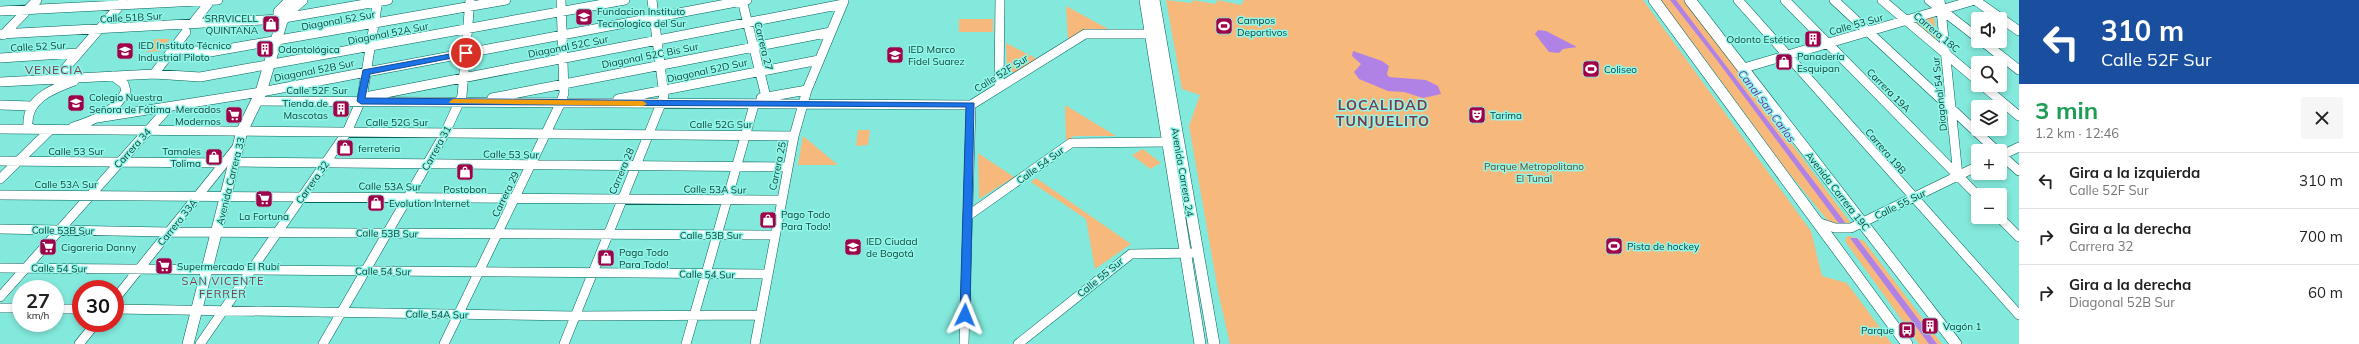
<!DOCTYPE html>
<html lang="es">
<meta charset="utf-8">
<style>
:root{--surface:#fff;--page:#f6f6f6;--text:#222;--muted:#767676;--line:#e0e0e0}
body{margin:0;font-family:Mulish,sans-serif;background:var(--page);color:var(--text);height:100vh;display:flex;flex-direction:column;font-size:15px;white-space:nowrap}
*{box-sizing:border-box;margin:0}
p{font-size:13px;color:var(--muted)}
.icon{flex:none;width:22px;height:22px;fill:none;stroke:currentColor;stroke-width:2;stroke-linecap:round;stroke-linejoin:round}
.map{position:relative;flex:1;overflow:hidden}
.side{display:flex;flex-direction:column;background:var(--surface);width:340px}
.side>*{flex:none}
.top-card{background:#1a4fa0;color:#fff;overflow:hidden}
.buttons{position:absolute;left:1971px;top:12px;display:grid;gap:8px}
.buttons a{display:grid;place-items:center;width:36px;height:36px;border-radius:4px;background:var(--surface);box-shadow:0 2px 6px #0003;font-size:20px}
.speed{position:absolute;left:12px;top:280px;display:flex;gap:8px;font-size:20px;font-weight:700;text-align:center}
.speed>*{display:grid;place-content:center;width:52px;height:52px;border-radius:50%;background:var(--surface);box-shadow:0 2px 6px #0003;line-height:1}
.speed small{font-size:10px;font-weight:400}
.speed .limit{border:6px solid #d22;background:#fff;color:#111}
.pin{position:absolute;display:grid;place-items:center;width:34px;height:34px;color:#fff;margin:-17px;border:2px solid #fff;border-radius:50%;box-shadow:0 1px 4px #0007}
.me{position:absolute;width:44px;margin:-22px;rotate:2deg;stroke-linejoin:round;filter:drop-shadow(0 0 3px #0008)}
.turn{display:flex;align-items:center;gap:14px;height:84px;padding:0 16px;font-size:18px}
.turn .icon{width:52px;height:52px;stroke-width:2.5}
.turn b{display:block;font-size:28px;line-height:34px}
.round{display:grid;place-items:center;flex:none;width:42px;height:42px;border-radius:4px;background:var(--page)}
.headline{display:flex;align-items:center;justify-content:space-between;height:68px;padding:0 16px}
h1{font-size:24px;font-weight:700;line-height:30px;color:#1e9e55}
ul{padding:0;list-style:none}
li{display:flex;align-items:center;gap:12px;height:56px;padding:0 16px;border-top:1px solid var(--line)}
li div{flex:1}
li b{display:block;font-size:15px}
li em{font-style:normal}
main{display:flex;flex:1;min-height:0}
.map>svg:first-child{display:block}
</style>
<main>
<div class="map">
<svg width="2019" height="344" viewBox="0 0 2019 344">
<rect width="100%" height="100%" fill="#83e9dc"/>
<path fill="#f6b87b" d="M1166,0l26,3 1,-3 22,4 3,-4 23,5 3,-5h399l168,231 11,45 25,7 45,61h-662l-11,-48 -30,-170 11,-31 -18,-6z
M1658,0h27l165,222 -1,2 -14,1 -7,-4 -43,-53 -92,-125z
M1066,6l46,25 -44,8z
M1934,17l3,24 -24,-18z
M959,19h34v13h-34z
M155,39h15l-9,12 -15,1z
M1006,43l31,16 -21,13h-9z
M1065,105l51,31h-42l-8,5z
M858,130h12l-2,15 -12,1z
M803,136l35,29h-40z
M1143,149l18,14 -11,6 -18,-14z
M978,153l36,24 -35,22z
M1036,178l95,66 -36,25 -9,-50 -55,-37z
M1850,236l14,5 78,103h-23l-74,-103 1,-4z"/>
<path fill="#b182e6" d="M1670,0h6l171,225h-7l-124,-166z
M1538,30l8,1 31,16 -14,2 -4,4 -10,-1 -14,-18z
M1353,51l29,10 7,5 -2,8 2,3 37,3 12,6 3,8 -18,4 -19,-6 -16,-1 -29,-12 -5,-7 7,-8 -9,-8z
M1850,238h7l80,106h-8z"/>
<g fill="none" stroke-linecap="round" stroke-linejoin="round">
<defs>
<path id="minor" d="M742,0l24,97
M1738,0l281,315
M1785,0l193,196
M1834,0l163,151
M1882,0l96,81
M1929,0l49,38
M1940,0l18,176
M1975,0l44,31
M0,11l218,-11
M284,18l104,-18
M193,23l18,-23
M0,34l280,-15
M3,35l34,-35
M1982,41l37,29
M173,49l37,3 296,-52
M0,58l78,-5
M1744,68l231,-68
M154,74l32,-42
M56,79l66,-76
M0,82l154,-8 46,3 425,-77
M1982,85l37,31
M999,87l1,-87
M365,97l478,-93
M492,98l339,-66
M761,98l46,-8
M618,99l201,-39
M256,101l715,4 114,-71h65
M0,105l31,1
M97,118l164,-26 486,-92
M73,127c22,-7 42,-15 53,-36l-2,-7 -11,-8
M0,129l794,7
M33,129l-5,-3c-2,-27 24,-37 46,-45
M2000,154l19,17
M2000,156l19,-9
M0,161l224,2
M234,162l553,5
M0,179l50,-49
M0,195l781,5
M969,215l102,-72 97,-1
M1999,217l20,20
M1820,223l15,5h16l127,-62
M0,229l169,3 605,3
M0,268l767,6
M0,297l169,-190
M115,299l123,-153
M0,308h21
M55,309h26
M115,309l460,7 185,-1
M79,344l17,-21
M200,344l147,-212 15,-34 16,-98
M323,344l122,-211 17,-37 8,-96
M444,344l117,-242 3,-9 -3,-93
M564,344l100,-248 -12,-96
M686,344l68,-239
M755,344l39,-208 13,-46 37,-89
M964,344l7,-239
M1018,344l113,-90 66,-1"/>
<path id="major" d="M1145,0l55,344
M1154,0l60,344
M1654,0l253,344
M1690,0l266,344
M282,21l-3,-3v-6l12,-12
M188,344l54,-213 19,-39 21,-71 7,-10 13,-11"/>
</defs>
<use href="#minor" stroke="#03635b" stroke-width="10"/>
<use href="#major" stroke="#03635b" stroke-width="12"/>
<use href="#minor" stroke="#fff" stroke-width="9"/>
<use href="#major" stroke="#fff" stroke-width="11"/>
</g>
<path fill="#1a73e8" stroke="#114b97" d="M466,51l4,2 -2,2 -98,19 -5,24 609,5 -4,212 -5,4 -5,-4 6,-208 -605,-3 -4,-3 6,-31z"/>
<path fill="#f59e0b" d="M453,99l190,2 4,3 -4,2 -193,-3 -1,-1z"/>
<defs>
<symbol id="school-square" viewBox="-11 -11 22 22"><rect x="-9" y="-9" width="18" height="18" rx="4" fill="#9e0248" stroke="#90f7e9"/><path d="M0-5L7-2L0 1L-7-2ZM-4 1L0 2.5L4 1V4Q0 6-4 4Z" fill="#fff"/></symbol>
<symbol id="shop-square" viewBox="-11 -11 22 22"><rect x="-9" y="-9" width="18" height="18" rx="4" fill="#9e0248" stroke="#90f7e9"/><path d="M-5-2.5h2.3a2.7 3.5 0 0 1 5.4 0H5L5.5 6h-11ZM-1.5-2.5h3a1.5 2.3 0 0 0-3 0Z" fill="#fff"/></symbol>
<symbol id="stadium-square" viewBox="-11 -11 22 22"><rect x="-9" y="-9" width="18" height="18" rx="4" fill="#9e0248" stroke="#90f7e9"/><path d="M0-5a6.5 5 0 1 0 0 10a6.5 5 0 1 0 0-10ZM-3.5-1.8h7v3.6h-7Z" fill="#fff"/></symbol>
<symbol id="building-square" viewBox="-11 -11 22 22"><rect x="-9" y="-9" width="18" height="18" rx="4" fill="#9e0248" stroke="#90f7e9"/><path d="M-4-6H4V6H1V3H-1V6H-4ZM-2.5-4.3h1.7v1.8h-1.7ZM.8-4.3h1.7v1.8H.8ZM-2.5-1h1.7V.8h-1.7ZM.8-1h1.7V.8H.8Z" fill="#fff"/></symbol>
<symbol id="supermarket-square" viewBox="-11 -11 22 22"><rect x="-9" y="-9" width="18" height="18" rx="4" fill="#9e0248" stroke="#90f7e9"/><path d="M-6-5.5h2.5l.6 2H6L4.5 2H-2.5L-4.4-4H-6ZM-1.5 3.2a1.3 1.3 0 1 0 .1 0ZM3 3.2a1.3 1.3 0 1 0 .1 0Z" fill="#fff"/></symbol>
<symbol id="theatre-square" viewBox="-11 -11 22 22"><rect x="-9" y="-9" width="18" height="18" rx="4" fill="#9e0248" stroke="#90f7e9"/><path d="M-5-5.5Q0-4 5-5.5V0Q5 5 0 6Q-5 5-5 0ZM-3.3-2.5H-1v1.5H-3.3ZM1-2.5H3.3v1.5H1ZM-2.8 1Q0 5.5 2.8 1Z" fill="#fff"/></symbol>
<symbol id="bus-square" viewBox="-11 -11 22 22"><rect x="-9" y="-9" width="18" height="18" rx="4" fill="#9e0248" stroke="#90f7e9"/><path d="M-5-6H5V4H4V6H2V4H-2V6H-4V4H-5ZM-3.5-4V0h7V-4ZM-3.5 1.2v1.5H-2V1.2ZM2 1.2v1.5H3.5V1.2Z" fill="#fff"/></symbol>
</defs>
<g fill-rule="evenodd">
<use href="#school-square" x="574" y="7" width="20" height="20"/>
<use href="#shop-square" x="261" y="14" width="20" height="20"/>
<use href="#stadium-square" x="1214" y="16" width="20" height="20"/>
<use href="#building-square" x="1803" y="29" width="20" height="20"/>
<use href="#building-square" x="255" y="39" width="20" height="20"/>
<use href="#school-square" x="115" y="41" width="20" height="20"/>
<use href="#school-square" x="885" y="45" width="20" height="20"/>
<use href="#shop-square" x="1774" y="52" width="20" height="20"/>
<use href="#stadium-square" x="1581" y="59" width="20" height="20"/>
<use href="#school-square" x="66" y="93" width="20" height="20"/>
<use href="#building-square" x="331" y="99" width="20" height="20"/>
<use href="#supermarket-square" x="224" y="105" width="20" height="20"/>
<use href="#theatre-square" x="1467" y="105" width="20" height="20"/>
<use href="#shop-square" x="335" y="138" width="20" height="20"/>
<use href="#shop-square" x="204" y="147" width="20" height="20"/>
<use href="#shop-square" x="455" y="162" width="20" height="20"/>
<use href="#supermarket-square" x="254" y="189" width="20" height="20"/>
<use href="#shop-square" x="366" y="193" width="20" height="20"/>
<use href="#shop-square" x="758" y="210" width="20" height="20"/>
<use href="#stadium-square" x="1604" y="236" width="20" height="20"/>
<use href="#supermarket-square" x="38" y="237" width="20" height="20"/>
<use href="#school-square" x="843" y="237" width="20" height="20"/>
<use href="#shop-square" x="596" y="248" width="20" height="20"/>
<use href="#supermarket-square" x="154" y="256" width="20" height="20"/>
<use href="#building-square" x="1920" y="316" width="20" height="20"/>
<use href="#bus-square" x="1897" y="320" width="20" height="20"/>
</g>
<g text-anchor="middle" stroke-width="3" stroke-linejoin="round" paint-order="stroke">
<g font-size="10" fill="#15423d" stroke="#90f7e9" text-anchor="start">
<text x="597" y="15">Fundacion Instituto<tspan x="597" dy="12">Tecnologico del Sur</tspan></text>
<text x="258" y="22" text-anchor="end">SRRVICELL<tspan x="258" dy="12">QUINTANA</tspan></text>
<text x="1237" y="24">Campos<tspan x="1237" dy="12">Deportivos</tspan></text>
<text x="1800" y="43" text-anchor="end">Odonto Estética</text>
<text x="138" y="49">IED Instituto Técnico<tspan x="138" dy="12">Industrial Piloto</tspan></text>
<text x="278" y="53">Odontológica</text>
<text x="908" y="53">IED Marco<tspan x="908" dy="12">Fidel Suarez</tspan></text>
<text x="1797" y="60">Panadería<tspan x="1797" dy="12">Esquipan</tspan></text>
<text x="1604" y="73">Coliseo</text>
<text x="89" y="101">Colegio Nuestra<tspan x="89" dy="12">Señora de Fátima</tspan></text>
<text x="328" y="107" text-anchor="end">Tienda de<tspan x="328" dy="12">Mascotas</tspan></text>
<text x="221" y="113" text-anchor="end">Mercados<tspan x="221" dy="12">Modernos</tspan></text>
<text x="1490" y="119">Tarima</text>
<text x="358" y="152">ferreteria</text>
<text x="201" y="155" text-anchor="end">Tamales<tspan x="201" dy="12">Tolima</tspan></text>
<text x="465" y="193" text-anchor="middle">Postobon</text>
<text x="389" y="207">Evolution Internet</text>
<text x="781" y="218">Pago Todo<tspan x="781" dy="12">Para Todo!</tspan></text>
<text x="264" y="220" text-anchor="middle">La Fortuna</text>
<text x="866" y="245">IED Ciudad<tspan x="866" dy="12">de Bogotá</tspan></text>
<text x="1627" y="250">Pista de hockey</text>
<text x="61" y="251">Cigareria Danny</text>
<text x="619" y="256">Paga Todo<tspan x="619" dy="12">Para Todo!</tspan></text>
<text x="177" y="270">Supermercado El Rubí</text>
<text x="1943" y="330">Vagón 1</text>
<text x="1894" y="334" text-anchor="end">Parque</text>
</g>
<g font-size="10" fill="#15423d" stroke="#90f7e9">
<text transform="translate(131 17) rotate(-3)" y="4">Calle 51B Sur</text>
<text transform="translate(338 20) rotate(-10)" y="4">Diagonal 52 Sur</text>
<text transform="translate(1856 24) rotate(-16)" y="4">Calle 53 Sur</text>
<text transform="translate(1937 32) rotate(40)" y="4">Carrera 18C</text>
<text transform="translate(388 33) rotate(-11)" y="4">Diagonal 52A Sur</text>
<text transform="translate(38 46) rotate(-3)" y="4">Calle 52 Sur</text>
<text transform="translate(568 46) rotate(-11)" y="4">Diagonal 52C Sur</text>
<text transform="translate(764 46) rotate(76)" y="4">Carrera 27</text>
<text transform="translate(650 55) rotate(-11)" y="4">Diagonal 52C Bis Sur</text>
<text transform="translate(314 70) rotate(-11)" y="4">Diagonal 52B Sur</text>
<text transform="translate(707 70) rotate(-12)" y="4">Diagonal 52D Sur</text>
<text transform="translate(1001 73) rotate(-32)" y="4">Calle 52F Sur</text>
<text x="317" y="94">Calle 52F Sur</text>
<text transform="translate(1889 90) rotate(45)" y="4">Carrera 19A</text>
<text transform="translate(1939 94) rotate(-96)" y="4">Diagonal 54 Sur</text>
<text x="397" y="126">Calle 52G Sur</text>
<text x="721" y="128">Calle 52G Sur</text>
<text transform="translate(132 148) rotate(-48)" y="4">Carrera 34</text>
<text transform="translate(436 148) rotate(-61)" y="4">Carrera 31</text>
<text x="76" y="155">Calle 53 Sur</text>
<text transform="translate(1886 151) rotate(49)" y="4">Carrera 19B</text>
<text transform="translate(511 154) rotate(1)" y="4">Calle 53 Sur</text>
<text transform="translate(1040 165) rotate(-36)" y="4">Calle 54 Sur</text>
<text transform="translate(777 166) rotate(-78)" y="4">Carrera 25</text>
<text transform="translate(621 171) rotate(-67)" y="4">Carrera 28</text>
<text transform="translate(1183 172) rotate(80)" y="4">Avenida Carrera 24</text>
<text transform="translate(230 181) rotate(-76)" y="4">Avenida Carrera 33</text>
<text transform="translate(312 182) rotate(-55)" y="4">Carrera 32</text>
<text x="66" y="188">Calle 53A Sur</text>
<text transform="translate(390 186) rotate(1)" y="4">Calle 53A Sur</text>
<text transform="translate(715 189) rotate(1)" y="4">Calle 53A Sur</text>
<text transform="translate(1838 191) rotate(52)" y="4">Avenida Carrera 19C</text>
<text transform="translate(505 194) rotate(-64)" y="4">Carrera 29</text>
<text transform="translate(1900 204) rotate(-26)" y="4">Calle 55 Sur</text>
<text transform="translate(177 222) rotate(-51)" y="4">Carrera 33A</text>
<text transform="translate(63 230) rotate(1)" y="4">Calle 53B Sur</text>
<text transform="translate(387 233) rotate(1)" y="4">Calle 53B Sur</text>
<text x="711" y="239">Calle 53B Sur</text>
<text transform="translate(59 268) rotate(1)" y="4">Calle 54 Sur</text>
<text transform="translate(383 271) rotate(1)" y="4">Calle 54 Sur</text>
<text transform="translate(707 274) rotate(1)" y="4">Calle 54 Sur</text>
<text transform="translate(1100 277) rotate(-39)" y="4">Calle 55 Sur</text>
<text transform="translate(437 314) rotate(1)" y="4">Calle 54A Sur</text>
</g>
<g font-size="10" fill="#68441f" stroke="#90f7e9">
<text x="1534" y="170">Parque Metropolitano<tspan x="1534" dy="12">El Tunal</tspan></text>
</g>
<g font-size="11" font-style="italic" fill="#6d2ea3" stroke="#90f7e9">
<text transform="translate(1767 106) rotate(53)" y="4">Canal San Carlos</text>
</g>
<g font-size="11" letter-spacing="1" fill="#7e384b" stroke="#90f7e9">
<text x="223" y="285">SAN VICENTE<tspan x="223" dy="13">FERRER</tspan></text>
</g>
<g font-size="12" letter-spacing="1" fill="#7e384b" stroke="#90f7e9">
<text x="54" y="74">VENECIA</text>
</g>
<g font-size="14" font-weight="bold" letter-spacing="1" fill="#7e384b" stroke="#90f7e9">
<text x="1383" y="110">LOCALIDAD<tspan x="1383" dy="16">TUNJUELITO</tspan></text>
</g>
</g>
</svg>
<div class="buttons">
<a><svg class="icon" aria-label="sound" viewBox="0 0 24 24"><path d="M4 9h4l5-4v14l-5-4H4zM17 9q2 3 0 6"/></svg></a>
<a><svg class="icon" aria-label="search" viewBox="0 0 24 24"><circle cx="10" cy="10" r="6"/><path d="M15 15l6 6"/></svg></a>
<a><svg class="icon" aria-label="layers" viewBox="0 0 24 24"><path d="M12 4l9 5-9 5-9-5zM3 14l9 5 9-5"/></svg></a>
<a>+</a>
<a>−</a>
</div>
<div class="speed"><div>27<small>km/h</small></div><div class="limit">30</div></div>
<div class="pin" style="left:466px;top:53px;background:#d93025"><svg class="icon" aria-label="arrive" viewBox="0 0 24 24"><path d="M6 21V4h12l-3 4 3 4H6"/></svg></div>
<svg class="me" style="left:965px;top:315px" viewBox="-20 -20 40 40"><path d="M0-17L14 15 0 8-14 15z" fill="#1a73e8" stroke="#fff" stroke-width="4"/></svg>
</div>
<section class="side">
<div class="top-card">
<div class="turn"><svg class="icon" aria-label="left" viewBox="0 0 24 24"><path d="M17 20v-9H6M10 6l-5 5 5 5"/></svg><div><b>310 m</b>Calle 52F Sur</div></div>
</div>
<div class="headline"><div><h1>3 min</h1><p>1.2 km · 12:46</p></div><a class="round"><svg class="icon" aria-label="close" viewBox="0 0 24 24"><path d="M6 6l12 12M18 6L6 18"/></svg></a></div>
<ul>
<li><svg class="icon" aria-label="left" viewBox="0 0 24 24"><path d="M17 20v-9H6M10 6l-5 5 5 5"/></svg><div><b>Gira a la izquierda</b><p>Calle 52F Sur</p></div><em>310 m</em></li>
<li><svg class="icon" aria-label="right" viewBox="0 0 24 24"><path d="M7 20v-9h11M14 6l5 5-5 5"/></svg><div><b>Gira a la derecha</b><p>Carrera 32</p></div><em>700 m</em></li>
<li><svg class="icon" aria-label="right" viewBox="0 0 24 24"><path d="M7 20v-9h11M14 6l5 5-5 5"/></svg><div><b>Gira a la derecha</b><p>Diagonal 52B Sur</p></div><em>60 m</em></li>
</ul>
</section>
</main>
